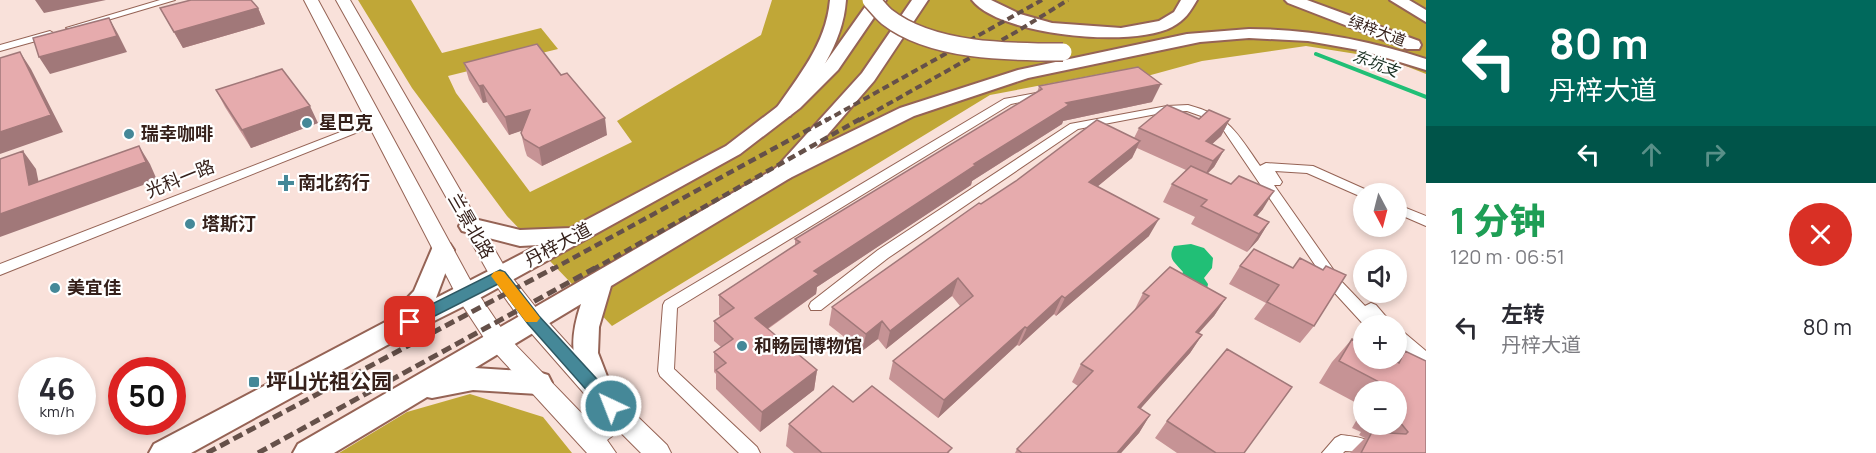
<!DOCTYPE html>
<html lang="zh">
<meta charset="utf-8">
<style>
:root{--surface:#fff;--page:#f7f7f7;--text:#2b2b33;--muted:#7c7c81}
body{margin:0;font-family:Manrope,"Noto Sans SC",sans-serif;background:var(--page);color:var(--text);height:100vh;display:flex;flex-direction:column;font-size:22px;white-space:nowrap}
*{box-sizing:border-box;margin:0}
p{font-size:20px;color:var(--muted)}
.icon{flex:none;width:33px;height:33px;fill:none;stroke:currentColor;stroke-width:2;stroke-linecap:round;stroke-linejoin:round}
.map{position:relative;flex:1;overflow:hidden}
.drawer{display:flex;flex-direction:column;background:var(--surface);width:450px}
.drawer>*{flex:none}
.banner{background:#00695c;color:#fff;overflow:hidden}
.needle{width:39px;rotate:173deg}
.buttons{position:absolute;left:1353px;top:183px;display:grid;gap:12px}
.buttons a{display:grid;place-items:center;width:54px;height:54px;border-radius:50%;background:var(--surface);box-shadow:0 3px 9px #0003;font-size:30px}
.speed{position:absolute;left:18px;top:357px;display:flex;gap:12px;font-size:30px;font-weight:700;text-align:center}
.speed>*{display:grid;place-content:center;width:78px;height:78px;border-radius:50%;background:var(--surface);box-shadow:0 3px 9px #0003;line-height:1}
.speed small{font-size:15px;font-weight:400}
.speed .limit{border:9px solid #d22;background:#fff;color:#111}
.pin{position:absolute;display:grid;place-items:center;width:51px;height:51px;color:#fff;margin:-26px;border-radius:12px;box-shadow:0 3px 9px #0006}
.me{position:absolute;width:66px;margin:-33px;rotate:317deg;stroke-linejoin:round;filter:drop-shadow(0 0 4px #0008)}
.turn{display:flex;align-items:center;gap:21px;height:126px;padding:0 24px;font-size:27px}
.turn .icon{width:78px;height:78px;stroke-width:2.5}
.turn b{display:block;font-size:42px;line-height:51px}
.lanes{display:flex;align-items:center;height:57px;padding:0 24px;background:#0003;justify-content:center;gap:30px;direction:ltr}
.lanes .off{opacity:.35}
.round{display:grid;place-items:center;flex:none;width:63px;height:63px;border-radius:32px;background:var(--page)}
.overview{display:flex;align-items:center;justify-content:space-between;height:102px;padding:0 24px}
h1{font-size:36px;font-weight:800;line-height:45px;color:#1e9e55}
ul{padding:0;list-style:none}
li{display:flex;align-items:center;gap:18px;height:84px;padding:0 24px}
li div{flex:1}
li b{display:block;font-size:22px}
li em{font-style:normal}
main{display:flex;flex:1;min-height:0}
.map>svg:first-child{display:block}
</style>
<main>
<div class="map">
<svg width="1426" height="453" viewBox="0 0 1426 453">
<rect width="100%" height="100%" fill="#f9e1da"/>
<path fill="#c0a737" d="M358,0h53l31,53 99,-25 17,21 -110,27 8,17 74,99 102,-50 -15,-21 144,-86 11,-35h654v74l-38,-15 -82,-13 -104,15 -73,20 -13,-10 -126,24 -378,231 -105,-110 -95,-128z
M470,394l73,23 29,36h-233l68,-41z"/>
<path fill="#21bf76" d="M1191,244l13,4 9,10 -1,10 -8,10 4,6 -1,5 -28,-9 4,-8c-8,-10 -16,-13 -9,-26z"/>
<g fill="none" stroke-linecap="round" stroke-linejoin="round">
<path stroke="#21bf76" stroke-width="4" d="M1316,54l110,43"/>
<defs>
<path id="minor" d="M160,0h15l-101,30 -8,-2z
M50,31l5,3 -1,2 -54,15v-6z
M1047,91l6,3 -2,2 -40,8 -334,204 -3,61 83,78 3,6h-21l-79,-77 -2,-5 5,-66 2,-4 339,-202z
M1188,105c42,11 49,28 72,61l6,-3 47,3 56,25 1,3h-6v4l-57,-25 -32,-2 7,11 -2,3h-6l68,97 23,24 6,-3 5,2 18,21h-29l-33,-36 -110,-162 -18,-11 -17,-6 -20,1 -89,17 -190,129 -67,52h-10l-2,-4 2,-4 67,-52 192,-126 97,-18z
M374,119l4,1 2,2 -2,2 -378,151v-11z
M1396,204l30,12v10l-30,-13z
M1396,328l5,2 25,21v15l-6,-1 -24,-21z
M1341,435c15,2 34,3 41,18l-37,-2 -2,2h-21l13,-15z"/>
<path id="secondary" d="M304,0h14l157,289 31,46 85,88 12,-8 -78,-89 -32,-45 -157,-281h14l157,271 34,43 69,76 57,55 4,8h-30l-22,-22 -12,9 9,13h-29l-97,-106 -31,-47z"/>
<path id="primary" d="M870,0h16l-48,70 -38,38 -60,46 -264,146 -76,38 -209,115h-42l5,-9 235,-124 4,-7 21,-22 20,-47 8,-2 8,2 4,6 -18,48 103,-53 -19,1 -58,-15 -3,-5 3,-5 8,-3 50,12 51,-2 155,-82 60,-46 40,-38z
M912,0h16l-54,81 -84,97 -179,108 -12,41 -1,26 17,44 -4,8 -10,4 -10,-4c-18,-38 -24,-60 -10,-101l-106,64 63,4 10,3 4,8 -4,8 -10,3 -65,-4 -41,8 -5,-1 -93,56h-41l5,-9 478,-276 86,-95z"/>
<path id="trunk" d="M830,0h16c-3,45 -31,80 -56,116h-14l-2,-4c24,-36 52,-67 56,-112z
M972,0h19l29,14 32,9 69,5 38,-7 15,-9 7,-12h16c-7,12 -12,20 -25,27 -39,21 -172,9 -200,-27z
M1285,0h22l112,41 2,4 -2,4h-12l-119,-46z
M1390,0h19l17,10v12z
M1249,29c61,0 119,11 177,30v11l-62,-19 -56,-10 -59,-3 -49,4 -172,36 -114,38 -124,62 -7,2 -7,-2 -3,-5 3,-5 124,-60 118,-38 169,-36z"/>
</defs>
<use href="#minor" stroke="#956355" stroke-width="2"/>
<use href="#secondary" stroke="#956355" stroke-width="2"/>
<use href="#primary" stroke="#956355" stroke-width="4"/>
<use href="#trunk" stroke="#956355" stroke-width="4"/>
<use href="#minor" fill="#fff" fill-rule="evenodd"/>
<use href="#secondary" fill="#fff" fill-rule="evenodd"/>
<use href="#primary" fill="#fff" fill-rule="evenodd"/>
<use href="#trunk" fill="#fff" fill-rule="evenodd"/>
<path stroke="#655049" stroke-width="4" stroke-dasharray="7 4" stroke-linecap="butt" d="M825,121l217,-121
M858,121l158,-89 52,-32"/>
<path stroke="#655049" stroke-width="4.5" stroke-dasharray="8 4.5" stroke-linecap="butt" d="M551,270l277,-151
M592,270l268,-151"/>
<path stroke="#655049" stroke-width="5" stroke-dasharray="10 5" stroke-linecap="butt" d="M207,453l347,-185
M258,453l337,-185"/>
<defs>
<path id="trunk-bridge" d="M871,0c5,5 10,12 16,17 45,35 122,35 176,35"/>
</defs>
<use href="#trunk-bridge" stroke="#956355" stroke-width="20" stroke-linecap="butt"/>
<use href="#trunk-bridge" stroke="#fff" stroke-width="17"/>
</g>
<path fill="#c69395" d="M160,8h98l7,16 -82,24z
M464,63l143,72 -65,31 -15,-10 -2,-6 -4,-17 1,-3 -13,5 -22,-33 -4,1 -14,-23z
M1039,86l113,16 -89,19 -1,3 -90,57 -1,4 -154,102 -1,7 -48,35 49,41 -3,20 -54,42 -44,-43v-15l-2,-2v-20l7,-5 -7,-6v-20l7,-4 -2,-2v-20l76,-49v-7l242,-146z
M216,90l102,33 -67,25 -26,-41z
M1199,119h31l-9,17 -9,8 12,6 -10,17 -6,6 55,36 -6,7 12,6 -11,18 -11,12 -56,-28 4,-7 -32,-15 9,-18 14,-14 -49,-22 -5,10 -35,29 52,49 -93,80 -2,-2 -35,32 -2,-1 -79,73 -49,-39 4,-18 67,-55 -8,-10 -66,53 -8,-10 -16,12 -33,-26 3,-18 149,-103 153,-66 5,-10z
M1254,249l60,77 -14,17 -46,-24 12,-16 -37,-19 11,-18z
M1143,293l83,5 -12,18 -15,17 3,2 -12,18 -50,56 10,6 -11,18 -18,20h-106l2,-4 61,-63 -6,-4 9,-18 53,-53z
M1352,339l43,22 10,-10 21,102h-76l15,-15 -6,-3 2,-3 -9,-4 12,-21v17h32v-32h-32v15l-45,-24 13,-21z
M853,402l97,51h-156l-8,-7 3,-22z
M1167,421l77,32h-67l-22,-15z"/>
<path fill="#a17879" d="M35,0h71l-62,13z
M258,8l7,16 -82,24 -9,-16z
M109,18l9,16 9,18 -77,22 -11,-17z
M20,52l11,17 32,63 -63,22v-22z
M1161,84l-9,18 -89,19 -1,3 -90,57 -1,4 -154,102 -1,7 -62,44 1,-20 59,-47 252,-168z
M483,85l4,17 -4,1 -4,-17z
M310,106l8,17 -67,25 -9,-18z
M530,110l3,17 -24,8 -4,-18z
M605,118l2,17 -65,31 -3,-18z
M1230,119l-9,17 -21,19 6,-14z
M1140,141l-8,17 -51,42 8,-18z
M139,146l11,18 7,16 -157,57v-23l29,-29 -6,-34 13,18 6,30z
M1224,150l-10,17 -11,11 10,-17z
M1274,191l-11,18 -16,19 7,-13z
M1159,219l-10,17 -93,80 9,-18z
M1269,222l-11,18 -11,12 12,-18z
M958,278l-6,18 -66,53 4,-18z
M1062,296l-8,18 -35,32 8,-18z
M1226,298l-12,18 -30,33 12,-17z
M882,321l-4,18 -16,12 4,-17z
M1025,327l-8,18 -79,73 6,-18z
M1202,335l-12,18 -63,71 11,-17z
M817,370l-3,20 -54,42 2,-20z
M1150,415l-11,18 -18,20h-4z"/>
<path fill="#e6abad" stroke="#a17879" stroke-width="1.5" d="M191,0h60l7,8 -84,24 -14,-24z
M109,18l8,18 -78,21 -6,-19z
M537,44l24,31 6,-2 38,45 -66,30 -15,-9 -3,-6 9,-23 -25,7 -22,-32 -4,1 -15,-23z
M20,52l31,63 -51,17v-74z
M1138,67l23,17 -95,19 3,2 -95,59 2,1 -162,106 5,3 -64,44 62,52 -55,42 -46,-42 10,-7 -12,-11 19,-13 -19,-18 20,-13 -15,-13 81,-53 -5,-3 247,-150 -3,-3z
M282,69l28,37 -68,24 -26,-40z
M1167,105l32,14 10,-9 21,9 -24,22 18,9 -11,11 -74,-33z
M1097,120l43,21 -51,41 70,37 -94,79 -3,-2 -35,32 -2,-1 -81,73 -51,-39 80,-65 -15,-18 -68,53 -8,-10 -16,13 -34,-27 147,-104 2,1 35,-23z
M139,146l7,16 -146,52v-55l23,-8 6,34z
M1191,166l40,18 8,-8 35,15 -20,24 15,7 -10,12 -58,-28 6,-6 -35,-16z
M1254,249l39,19 7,-10 23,12 3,-4 20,9 -32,51 -47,-24 12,-17 -39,-19z
M1170,267l56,31 -30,34 6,3 -64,72 12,8 -33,38h-95l-5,-4 76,-78 -12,-7 68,-68 -6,-3z
M1352,339l12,6v13h26l9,5 6,-12 21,10v92h-65l11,-21 34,2 2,-2 -9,-11 -3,-1v-28h-14l3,-7 -46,-24z
M1227,349l65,38 -48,66h-28l-49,-32z
M833,386l20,16 19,-16 80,62 -5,5h-125l-33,-29z"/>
<path fill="#458898" stroke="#2d5863" stroke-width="1.5" d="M500,270l5,2 34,44 78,85 2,5 -2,5 -6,3 -6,-3 -77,-87 -30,-40 -83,42h-11l-2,-4 2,-4z"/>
<path fill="#f59e0b" d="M499,271l5,1 33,42 3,4 -3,4h-11l-32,-42 -3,-4 3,-4z"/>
<g fill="#458898" stroke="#fff" stroke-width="2">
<circle cx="307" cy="123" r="6"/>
<circle cx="129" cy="134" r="6"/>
<path d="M283 174h6v6h6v6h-6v6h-6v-6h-6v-6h6z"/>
<circle cx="190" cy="224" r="6"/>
<circle cx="55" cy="288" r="6"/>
<circle cx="742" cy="346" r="6"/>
<rect x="248" y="376" width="12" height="12" rx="3"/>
</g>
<g text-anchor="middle" stroke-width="4.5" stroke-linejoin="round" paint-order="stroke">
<g font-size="15" fill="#36211b" stroke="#fff">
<text transform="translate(1377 31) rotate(21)" y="5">绿梓大道</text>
</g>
<g font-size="16" font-style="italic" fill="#1a3123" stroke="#fff">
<text transform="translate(1376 63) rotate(21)" y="6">东坑支</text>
</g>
<g font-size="18" font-weight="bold" fill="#36211b" stroke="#fff" text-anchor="start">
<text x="319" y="129">星巴克</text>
<text x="141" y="140">瑞幸咖啡</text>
<text x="298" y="189">南北药行</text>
<text x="202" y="230">塔斯汀</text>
<text x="67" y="294">美宜佳</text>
<text x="754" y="352">和畅园博物馆</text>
</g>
<g font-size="18" fill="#36211b" stroke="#fff">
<text transform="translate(180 179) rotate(-22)" y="6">光科一路</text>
<text transform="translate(471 226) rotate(60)" y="6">兰景北路</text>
<text transform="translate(558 245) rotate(-28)" y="6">丹梓大道</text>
</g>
<g font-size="21" font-weight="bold" fill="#36211b" stroke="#fff" text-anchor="start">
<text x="266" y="389">坪山光祖公园</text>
</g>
</g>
</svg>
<div class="buttons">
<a><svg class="needle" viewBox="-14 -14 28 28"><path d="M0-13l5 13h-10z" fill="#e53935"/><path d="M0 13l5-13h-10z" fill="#7c7c81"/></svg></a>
<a><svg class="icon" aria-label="sound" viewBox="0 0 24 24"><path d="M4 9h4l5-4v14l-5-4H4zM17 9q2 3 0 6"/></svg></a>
<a>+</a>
<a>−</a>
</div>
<div class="speed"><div>46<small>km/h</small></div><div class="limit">50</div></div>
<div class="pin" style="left:410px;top:322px;background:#d93025"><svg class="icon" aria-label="arrive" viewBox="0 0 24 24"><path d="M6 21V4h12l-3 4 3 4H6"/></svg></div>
<svg class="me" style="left:611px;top:406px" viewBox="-20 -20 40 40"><circle r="17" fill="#458898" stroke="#fff" stroke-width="3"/><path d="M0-11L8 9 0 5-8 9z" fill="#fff"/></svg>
</div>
<section class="drawer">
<div class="banner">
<div class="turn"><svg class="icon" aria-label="left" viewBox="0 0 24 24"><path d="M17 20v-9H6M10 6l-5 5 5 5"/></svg><div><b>80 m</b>丹梓大道</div></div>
<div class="lanes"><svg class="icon" aria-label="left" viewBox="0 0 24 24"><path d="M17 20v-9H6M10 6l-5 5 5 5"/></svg><svg class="icon off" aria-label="ahead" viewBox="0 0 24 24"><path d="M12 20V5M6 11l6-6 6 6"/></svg><svg class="icon off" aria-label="right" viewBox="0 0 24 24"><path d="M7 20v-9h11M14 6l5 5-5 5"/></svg></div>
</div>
<div class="overview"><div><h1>1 分钟</h1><p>120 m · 06:51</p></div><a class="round" style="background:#d93025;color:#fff"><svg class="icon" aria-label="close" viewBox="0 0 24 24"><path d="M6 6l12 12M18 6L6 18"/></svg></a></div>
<ul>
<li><svg class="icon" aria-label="left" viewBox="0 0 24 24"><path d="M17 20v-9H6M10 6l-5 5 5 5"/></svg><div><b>左转</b><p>丹梓大道</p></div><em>80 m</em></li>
</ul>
</section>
</main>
